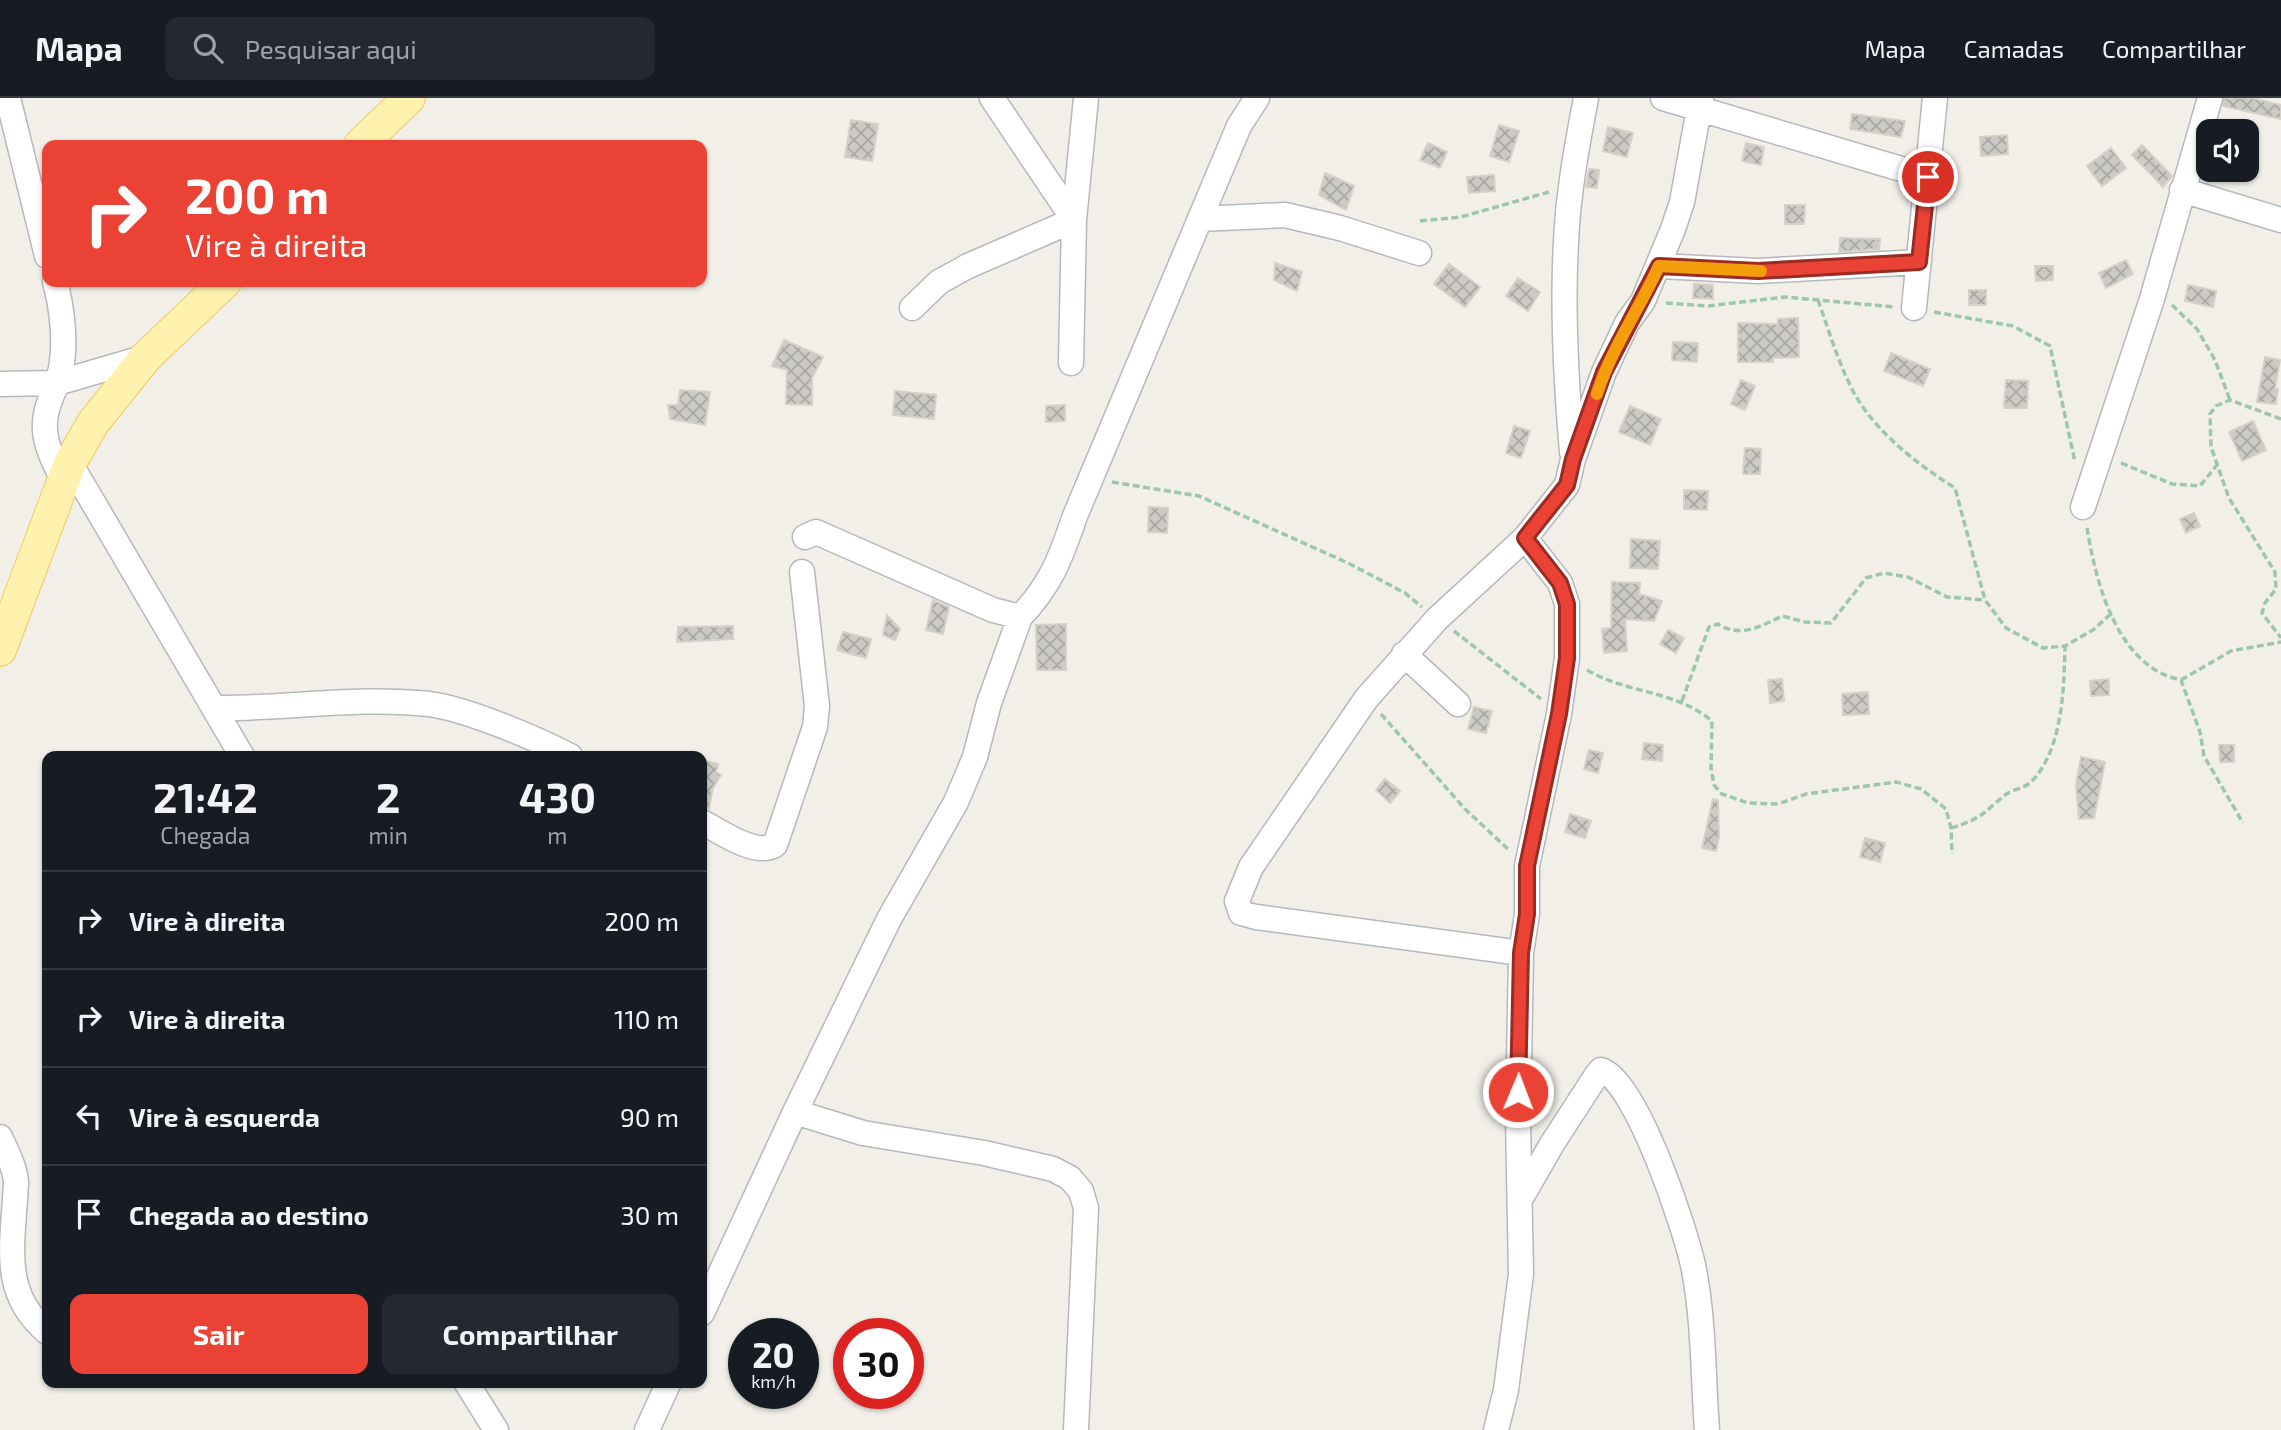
<!DOCTYPE html>
<html lang="pt">
<meta charset="utf-8">
<style>
:root{--surface:#171b24;--page:#242831;--text:#f1f3f6;--muted:#9ea1a6;--line:#363941;--accent:#ea4335}
body{margin:0;font-family:"Exo 2",sans-serif;background:var(--page);color:var(--text);height:100vh;display:flex;flex-direction:column;font-size:26px;white-space:nowrap}
*{box-sizing:border-box;margin:0}
p{font-size:23px;color:var(--muted)}
.icon{flex:none;width:38px;height:38px;fill:none;stroke:currentColor;stroke-width:2;stroke-linecap:round;stroke-linejoin:round}
.map{position:relative;flex:1;overflow:hidden}
.sheet{position:absolute;left:42px;top:653px;width:665px;height:637px;display:flex;flex-direction:column;background:var(--surface);border-radius:14px;box-shadow:0 2px 5px #0004}
.sheet>*{flex:none}
.top-card{position:absolute;left:42px;top:42px;width:665px;height:147px;border-radius:14px;box-shadow:0 2px 5px #0004;background:#ea4335;color:#fff;overflow:hidden}
.tools{position:absolute;left:2196px;top:21px;display:grid;gap:14px}
.tools a{display:grid;place-items:center;width:63px;height:63px;border-radius:14px;background:var(--surface);box-shadow:0 2px 5px #0004;font-size:35px}
.speed{position:absolute;left:728px;top:1220px;display:flex;gap:14px;font-size:35px;font-weight:700;text-align:center}
.speed>*{display:grid;place-content:center;width:91px;height:91px;border-radius:50%;background:var(--surface);box-shadow:0 2px 5px #0004;line-height:1}
.speed small{font-size:18px;font-weight:400}
.speed .limit{border:10px solid #d22;background:#fff;color:#111}
.pin{position:absolute;display:grid;place-items:center;width:60px;height:60px;color:#fff;margin:-30px;border:4px solid #fff;border-radius:50%;box-shadow:0 2px 7px #0007}
.me{position:absolute;width:77px;margin:-38px;rotate:1deg;stroke-linejoin:round;filter:drop-shadow(0 0 5px #0008)}
.turn{display:flex;align-items:center;gap:24px;height:147px;padding:0 28px;font-size:32px}
.turn .icon{width:91px;height:91px;stroke-width:2.5}
.turn b{display:block;font-size:49px;line-height:60px}
.eta{display:flex;justify-content:space-evenly;align-items:center;height:119px;text-align:center}
.eta b{font-size:42px;font-weight:700;line-height:49px}
.button{display:flex;gap:14px;margin-top:auto;padding:14px 28px}
.button a{flex:1;height:80px;border-radius:14px;background:var(--accent);color:#fff;font-size:28px;font-weight:700;line-height:80px;text-align:center}
.button a+a{background:var(--page);color:var(--text)}
ul{padding:0;list-style:none}
li{display:flex;align-items:center;gap:21px;height:98px;padding:0 28px;border-top:2px solid var(--line)}
li div{flex:1}
li b{display:block;font-size:26px}
li em{font-style:normal}
header{display:flex;align-items:center;gap:42px;box-sizing:border-box;height:98px;padding:0 35px;background:var(--surface);border-bottom:2px solid var(--line)}
header strong{font-size:33px}
nav{display:flex;gap:38px;margin-inline-start:auto;font-size:24px}
.search{width:490px;height:63px;background:var(--page);display:flex;align-items:center;gap:18px;box-sizing:border-box;padding:0 24px;border-radius:14px;color:var(--muted);font-size:26px}
.map>svg:first-child{display:block}
</style>
<header>
<strong>Mapa</strong>
<div class="search"><svg class="icon" aria-label="search" viewBox="0 0 24 24"><circle cx="10" cy="10" r="6"/><path d="M15 15l6 6"/></svg>Pesquisar aqui</div>
<nav><a>Mapa</a><a>Camadas</a><a>Compartilhar</a></nav>
</header>
<div class="map">
<svg width="2281" height="1332" viewBox="0 0 2281 1332">
<defs>
<pattern id="building-cross-hatch" width="8" height="8" patternUnits="userSpaceOnUse" patternTransform="scale(1.75)"><rect width="8" height="8" fill="#cccac5"/><path d="M0 0l8 8M0 8l8-8" fill="none" stroke="#a9a8a4"/></pattern>
</defs>
<rect width="100%" height="100%" fill="#f1efe8"/>
<path fill="url(#building-cross-hatch)" stroke="#d6d1c6" stroke-width="2" d="M2224,0h28l29,7v14l-58,-13z
M1852,16l53,7 -4,16 -51,-8z
M851,22l27,4 -6,37 -27,-4z
M1499,27l20,6 -10,31 -19,-6z
M1608,29l25,6 -6,24 -24,-6z
M2007,37l1,19 -27,2 -1,-19z
M1428,45l19,9 -7,16 -20,-8z
M1746,45l18,4 -3,18 -19,-4z
M2142,47l30,31 -9,11 -31,-32z
M2111,50l15,20 -24,18 -15,-20z
M1589,71l10,1 -2,18 -11,-1z
M1325,75l29,13 -8,24 -27,-15z
M1494,77l1,16 -26,2 -2,-16z
M1785,107h20l-1,19h-19z
M1840,140l40,1 -1,10 -40,3z
M2126,162l7,14 -27,14 -7,-15z
M1275,165l27,9 -5,19 -23,-11z
M1449,166l31,23 -15,20 -31,-23z
M2035,168h18v14l-17,1z
M1518,180l22,14 -12,19 -22,-15z
M1694,186l19,1v14l-20,-1z
M2188,187l28,6 -3,16 -28,-6z
M1969,192h17v15h-17z
M1798,220l1,39 -26,1v4h-35v-39l40,1v-5z
M784,242l39,17 -11,21v27l-26,-1 1,-34 -15,-4z
M1673,244l25,1 -1,19 -25,-2z
M1891,255l39,16 -7,17 -39,-15z
M2265,259l15,3 -5,29h3l-2,15 -19,-2z
M1741,282l14,6 -10,24 -14,-6z
M2006,282l22,1 -1,27h-23z
M680,292l30,2 -5,33 -35,-6 -2,-14h10z
M895,293l41,4 -2,24 -41,-4z
M1065,307v16l-19,1v-16z
M1630,308l31,13 -11,26 -31,-13z
M2253,323l13,29 -24,11 -13,-29z
M1514,328l16,5 -9,27 -15,-5z
M1745,350l16,1 -1,25h-17z
M1684,392l24,1 -1,19 -23,-1z
M1149,409l19,1 -1,25 -19,-1z
M2194,415l6,13 -14,7 -6,-14z
M1631,441l29,2 -2,28 -28,-1z
M1612,484l28,1 -1,11 23,7 -8,20 -29,-2 2,32 -23,2 -2,-24 9,-1z
M933,502l16,7 -6,27 -17,-4z
M887,517l13,14 -5,11 -12,-5z
M1066,526v46h-29l-1,-45z
M733,528v13l-56,3 1,-15z
M1668,532l16,8 -8,15 -16,-9z
M843,534l28,7 -5,19 -29,-8z
M1782,581l2,22 -14,2 -2,-23z
M2109,581v16l-18,1 -1,-15z
M1868,594l1,22 -26,1 -1,-21z
M1474,609l18,4 -6,22 -18,-4z
M1644,645l19,2 -1,16 -20,-2z
M2219,647h15v17h-14z
M1589,652l14,3 -5,20 -14,-4z
M2081,659l24,5 -11,56 -15,1 -3,-35z
M702,662l16,4 -2,8 5,3 -8,13 -4,20 -7,-1z
M1385,681l15,12 -10,12 -14,-13z
M1713,701l5,1 1,37 -3,14 -14,-3z
M1570,716l21,7 -6,17 -20,-6z
M1865,740l20,5 -5,19 -20,-5z"/>
<g fill="none" stroke-linecap="round" stroke-linejoin="round">
<defs>
<path id="minor" d="M8,0l39,158
M1663,0l265,79
M2182,92l99,30
M1200,121l85,-4 55,13 79,25
M1659,168l99,5 161,-9
M55,184c7,25 11,60 6,86 -4,22 -18,38 -16,62 1,18 11,35 18,51
M912,210l27,-26 29,-16 106,-46 -82,-122
M1914,210l21,-210
M1071,265l3,-143 12,-122
M0,286l57,-1 89,-26
M1572,354c-6,-70 -10,-140 -6,-210 2,-49 11,-96 20,-144
M70,365l172,293
M2083,409l68,-205 59,-204
M805,439l11,-5 177,78 27,7c31,-32 41,-60 55,-101l164,-390 18,-28
M1404,556l54,50
M214,610c72,1 143,-12 215,-4 38,5 106,34 141,52
M702,724c18,9 53,35 73,23l40,-118 2,-21 -15,-134
M1521,855l-265,-36 -15,-4 -4,-12 14,-34 115,-168 71,-80 88,-81 42,-53 6,-26 31,-87 23,-49 16,-22 30,-72 9,-27 19,-104
M795,1014l68,21 121,20 69,16 17,9 11,13 5,17 -10,222
M0,1039c6,13 16,32 16,46 -3,63 -16,109 31,149
M1521,1100l31,-54 44,-68 5,-6c35,9 86,163 93,200 10,52 9,107 13,160
M702,1215l93,-201 94,-193 67,-117 19,-45 14,-54 31,-86
M466,1284l30,48
M647,1332l22,-48
M1496,1332l10,-40 15,-116 -3,-155 3,-166 6,-39v-48l32,-152 8,-56v-54l-7,-21 -35,-45"/>
<path id="major" d="M360,47l49,-47
M0,552l70,-187 23,-40 53,-66 79,-75"/>
</defs>
<use href="#minor" stroke="#b5b8bc" stroke-width="27"/>
<use href="#major" stroke="#f2c960" stroke-width="34"/>
<path stroke="#9cc7a9" stroke-width="3.5" stroke-dasharray="7 3.5" stroke-linecap="butt" d="M1420,123l41,-4 88,-25
M1818,202c11,31 20,62 35,91 22,41 64,73 102,97l30,112 21,28 37,20 22,-2 28,-16 19,-17
M1666,205l42,3 77,-9 110,10
M2172,207l25,24 18,31 15,40
M1934,214l79,14 37,20 25,116
M2281,321l-51,-19 -14,6 -6,8 1,33 18,51 46,74 1,17 -11,14 -3,10 19,25
M2121,365l51,21 28,2 17,-21
M1112,384l87,14 149,67 57,30 17,14
M2087,430c9,55 30,139 94,152l19,52 4,24 39,67
M1454,533l87,68
M1587,572c41,24 88,20 125,51l-1,47 3,17 8,9 26,9 30,1 28,-10 90,-12 25,7 25,20 5,19 1,26
M2181,582l50,-29 50,-9
M1682,603l27,-74 9,-3c22,14 42,3 64,-8l23,6 26,1 35,-45 18,-5 24,4 39,20 38,3
M1381,616l84,95 45,42
M1951,730c30,-9 31,-14 54,-33 8,-6 22,-7 28,-15 30,-33 31,-93 32,-134"/>
<use href="#minor" stroke="#fff" stroke-width="24"/>
<use href="#major" stroke="#fff2af" stroke-width="32"/>
</g>
<g fill="none" stroke-linecap="round" stroke-linejoin="round">
<defs>
<path id="route" d="M1518,994l3,-139 6,-39v-48l32,-152 8,-56v-54l-7,-21 -35,-45 42,-53 6,-26 31,-87 55,-106 99,5 161,-9 9,-85"/>
</defs>
<use href="#route" stroke="#982c22" stroke-width="18"/>
<use href="#route" stroke="#ea4335" stroke-width="12"/>
<path stroke="#f59e0b" stroke-width="12" d="M1597,296c15,-47 42,-84 62,-128l102,5"/>
</g>
</svg>
<div class="tools">
<a><svg class="icon" aria-label="sound" viewBox="0 0 24 24"><path d="M4 9h4l5-4v14l-5-4H4zM17 9q2 3 0 6"/></svg></a>
</div>
<div class="speed"><div>20<small>km/h</small></div><div class="limit">30</div></div>
<div class="pin" style="left:1928px;top:79px;background:#d93025"><svg class="icon" aria-label="arrive" viewBox="0 0 24 24"><path d="M6 21V4h12l-3 4 3 4H6"/></svg></div>
<svg class="me" style="left:1518px;top:994px" viewBox="-20 -20 40 40"><circle r="17" fill="#ea4335" stroke="#fff" stroke-width="3"/><path d="M0-11L8 9 0 5-8 9z" fill="#fff"/></svg>
<div class="top-card">
<div class="turn"><svg class="icon" aria-label="right" viewBox="0 0 24 24"><path d="M7 20v-9h11M14 6l5 5-5 5"/></svg><div><b>200 m</b>Vire à direita</div></div>
</div>
<section class="sheet">
<div class="eta">
<div><b>21:42</b><p>Chegada</p></div>
<div><b>2</b><p>min</p></div>
<div><b>430</b><p>m</p></div>
</div>
<ul>
<li><svg class="icon" aria-label="right" viewBox="0 0 24 24"><path d="M7 20v-9h11M14 6l5 5-5 5"/></svg><div><b>Vire à direita</b></div><em>200 m</em></li>
<li><svg class="icon" aria-label="right" viewBox="0 0 24 24"><path d="M7 20v-9h11M14 6l5 5-5 5"/></svg><div><b>Vire à direita</b></div><em>110 m</em></li>
<li><svg class="icon" aria-label="left" viewBox="0 0 24 24"><path d="M17 20v-9H6M10 6l-5 5 5 5"/></svg><div><b>Vire à esquerda</b></div><em>90 m</em></li>
<li><svg class="icon" aria-label="arrive" viewBox="0 0 24 24"><path d="M6 21V4h12l-3 4 3 4H6"/></svg><div><b>Chegada ao destino</b></div><em>30 m</em></li>
</ul>
<div class="button"><a>Sair</a><a>Compartilhar</a></div>
</section>
</div>
